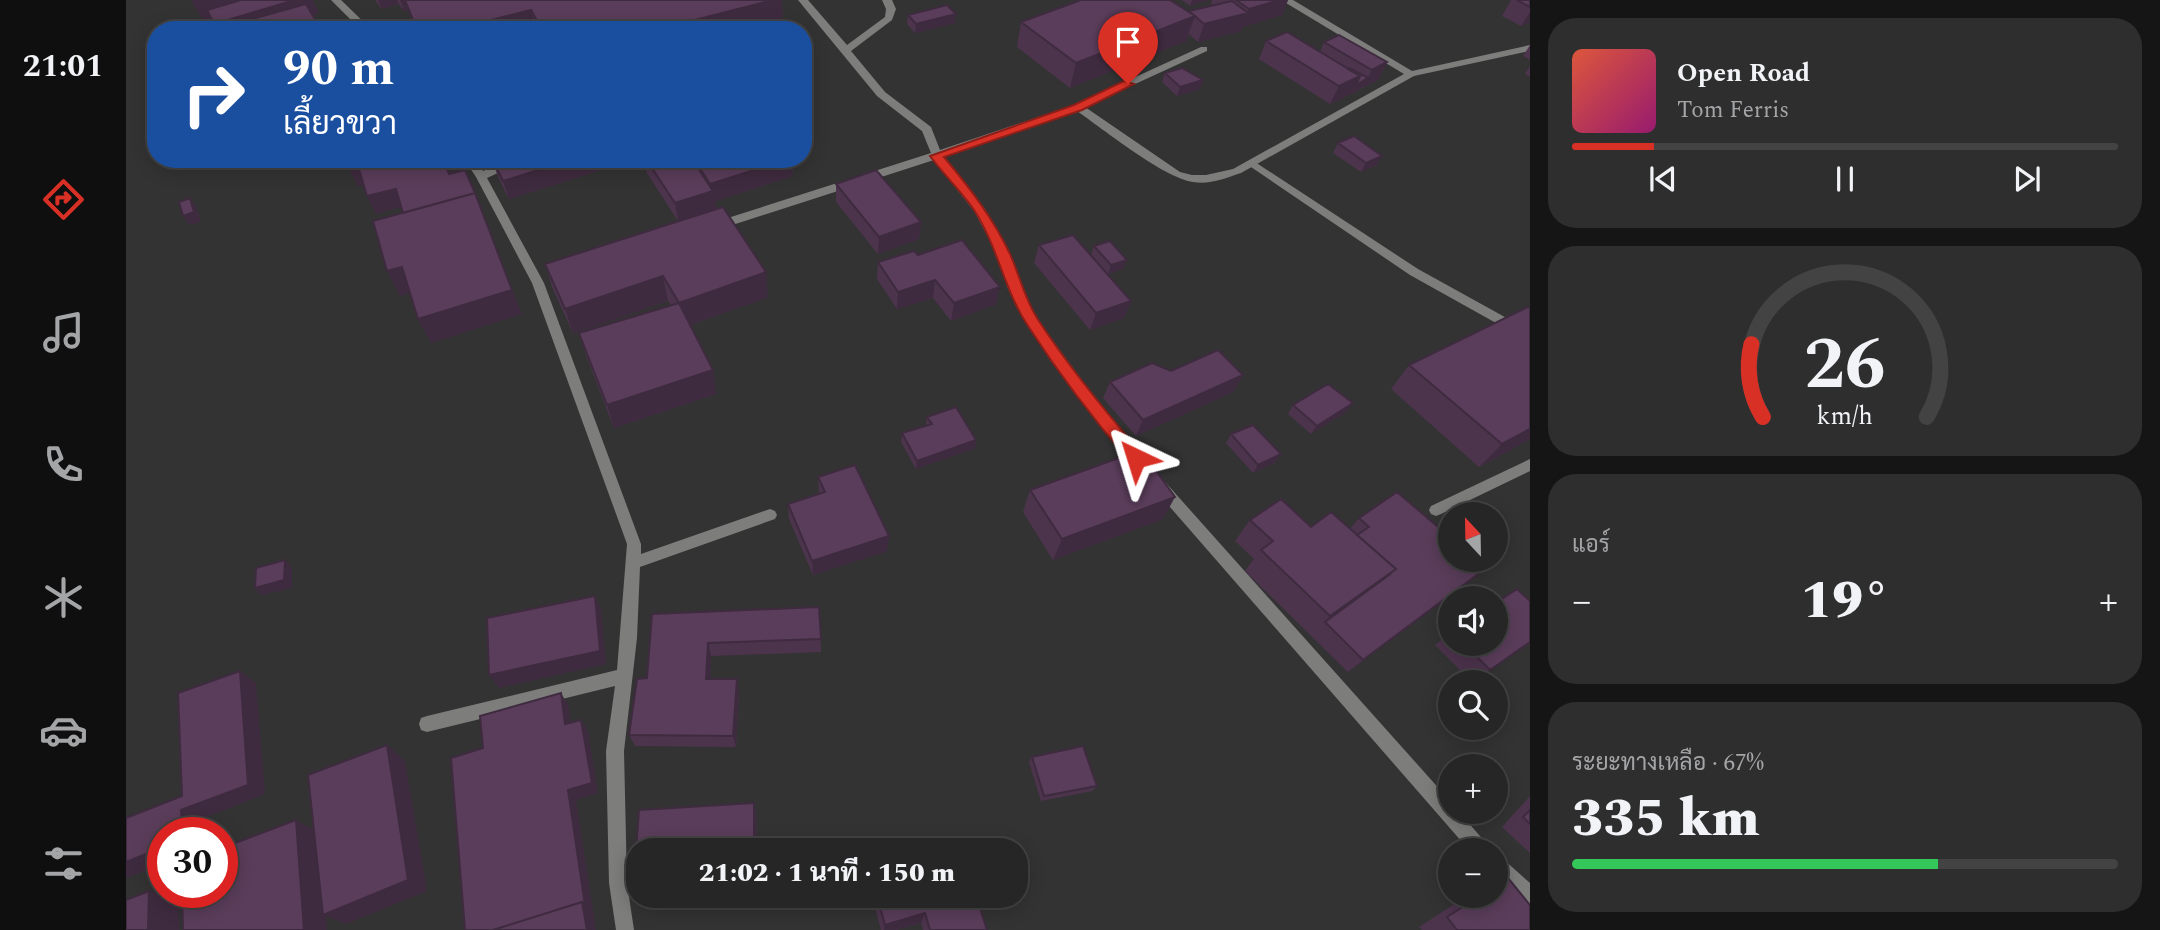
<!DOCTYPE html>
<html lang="th">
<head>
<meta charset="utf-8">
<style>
	:root { --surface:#272627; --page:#2f2e2f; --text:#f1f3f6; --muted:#a4a5a7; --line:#434344; --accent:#d93025 }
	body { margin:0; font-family:Spectral,Sarabun,serif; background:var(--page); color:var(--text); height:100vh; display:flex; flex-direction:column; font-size:26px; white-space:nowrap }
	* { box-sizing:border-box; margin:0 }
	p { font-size:23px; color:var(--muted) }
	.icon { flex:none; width:38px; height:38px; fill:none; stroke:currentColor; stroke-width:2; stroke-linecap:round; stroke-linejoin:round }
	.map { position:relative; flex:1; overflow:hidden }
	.drawer { display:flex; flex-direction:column; gap:18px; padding:18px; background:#151515; width:630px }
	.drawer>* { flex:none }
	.banner { position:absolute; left:21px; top:21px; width:665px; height:147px; border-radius:28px; box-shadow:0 4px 18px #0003,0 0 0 2px var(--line); background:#1a4fa0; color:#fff; overflow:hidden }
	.needle { width:46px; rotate:338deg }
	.buttons { position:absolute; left:1312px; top:502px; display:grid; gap:14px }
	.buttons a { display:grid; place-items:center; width:70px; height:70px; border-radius:50%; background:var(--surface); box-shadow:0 4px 18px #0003,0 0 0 2px var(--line); font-size:35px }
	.speed { position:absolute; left:21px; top:817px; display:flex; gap:14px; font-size:35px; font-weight:700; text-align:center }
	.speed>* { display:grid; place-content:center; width:91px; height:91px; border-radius:50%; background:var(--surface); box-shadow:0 4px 18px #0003,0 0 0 2px var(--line); line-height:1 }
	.speed .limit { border:10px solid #d22; background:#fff; color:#111 }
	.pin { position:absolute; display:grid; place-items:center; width:60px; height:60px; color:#fff; margin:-72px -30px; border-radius:50% 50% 50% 0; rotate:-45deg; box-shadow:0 0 7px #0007 }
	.pin .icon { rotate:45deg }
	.me { position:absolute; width:77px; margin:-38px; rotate:319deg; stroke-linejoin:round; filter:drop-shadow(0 0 5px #0008) }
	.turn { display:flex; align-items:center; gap:24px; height:147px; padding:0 21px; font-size:32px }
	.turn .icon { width:91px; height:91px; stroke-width:2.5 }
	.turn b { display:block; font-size:49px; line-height:60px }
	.big { font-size:52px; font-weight:800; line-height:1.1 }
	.drawer .tile { flex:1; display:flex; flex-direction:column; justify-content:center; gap:10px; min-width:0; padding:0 24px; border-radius:28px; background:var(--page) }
	.drawer .dial { align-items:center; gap:0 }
	.dial svg { height:182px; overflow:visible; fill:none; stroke:var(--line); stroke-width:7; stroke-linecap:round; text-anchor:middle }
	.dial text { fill:var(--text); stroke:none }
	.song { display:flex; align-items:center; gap:21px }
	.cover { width:84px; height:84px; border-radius:10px; background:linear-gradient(135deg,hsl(10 70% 55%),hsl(320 70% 35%)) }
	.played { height:7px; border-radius:4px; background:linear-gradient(90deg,var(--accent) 15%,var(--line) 15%) }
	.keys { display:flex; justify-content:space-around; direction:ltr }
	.heat { display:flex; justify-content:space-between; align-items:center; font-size:38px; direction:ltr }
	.charge { height:10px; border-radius:5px; background:linear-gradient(90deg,#34c759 67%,var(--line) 0) }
	.trip { position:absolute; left:500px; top:838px; width:402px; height:70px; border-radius:28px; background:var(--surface); box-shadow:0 4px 18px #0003,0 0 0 2px var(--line); font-weight:800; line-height:70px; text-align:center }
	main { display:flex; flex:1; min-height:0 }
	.tab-bar { display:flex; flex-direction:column; width:126px; justify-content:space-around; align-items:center; background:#100f10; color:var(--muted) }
	.tab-bar .icon { width:49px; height:49px }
	.tab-bar .selected { color:var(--accent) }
	.tab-bar b { font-size:32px; color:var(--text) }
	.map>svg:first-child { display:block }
</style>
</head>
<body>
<main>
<nav class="tab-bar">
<b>21:01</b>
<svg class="icon selected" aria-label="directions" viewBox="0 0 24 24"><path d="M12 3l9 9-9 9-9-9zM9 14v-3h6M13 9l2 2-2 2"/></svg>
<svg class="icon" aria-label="music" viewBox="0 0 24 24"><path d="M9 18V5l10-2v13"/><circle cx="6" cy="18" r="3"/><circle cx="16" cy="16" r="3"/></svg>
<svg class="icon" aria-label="phone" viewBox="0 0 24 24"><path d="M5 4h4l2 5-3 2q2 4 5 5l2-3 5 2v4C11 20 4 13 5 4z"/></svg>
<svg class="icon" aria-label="climate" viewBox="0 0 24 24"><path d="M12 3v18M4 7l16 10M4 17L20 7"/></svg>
<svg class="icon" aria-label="car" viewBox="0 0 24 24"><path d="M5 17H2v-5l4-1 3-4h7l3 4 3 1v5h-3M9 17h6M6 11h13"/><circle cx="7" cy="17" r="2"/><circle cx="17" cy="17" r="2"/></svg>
<svg class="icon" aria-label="filters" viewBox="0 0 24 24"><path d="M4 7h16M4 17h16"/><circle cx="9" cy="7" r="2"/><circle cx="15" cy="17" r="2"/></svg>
</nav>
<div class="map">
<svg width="1404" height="930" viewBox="0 0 1404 930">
	<rect width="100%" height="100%" fill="#343334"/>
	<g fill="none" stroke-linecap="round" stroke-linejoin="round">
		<path fill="#7d7d7c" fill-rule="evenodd" d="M1126,160L1292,269L1404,331V342L1284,275L1122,165L1121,163Z"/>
		<path fill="#7d7d7c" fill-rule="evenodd" d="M205,0H215L246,30H235Z
			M672,0H682L721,45L759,17L760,9L756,0H766L770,9L766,20L725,51L759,92L805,127L814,150L948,105L1075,47H1081V51L959,107L1054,172L1066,175H1080L1107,169L1278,74L1155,0H1167L1286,71L1404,45V51L1288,76L1115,173C1100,178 1083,185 1067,182C1038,178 977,129 951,111L817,157L859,209L885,257L894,289L911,319L983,417L1022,462L1024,466L1022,470H1012L973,425L902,325L882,289L873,257L848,211L808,160L594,229H586V223L805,153L796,131L751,96Z
			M338,159H349L357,171L387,159H403L361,178L418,283L515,544V554L644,509L649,511L651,515L649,519L514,567L511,638L498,751L501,883L508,930H490L483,883L480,751L489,686L301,732L295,730L293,724L295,718L301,716L491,670L501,544L406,283L350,177Z
			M1404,459V471L1315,514L1310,516L1305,514L1303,510L1305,506Z
			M1035,481L1040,483L1325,802V812H1333L1361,844L1364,850H1343L1030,491L1028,487L1030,483Z
			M1370,855L1376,858L1404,883V904L1397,902L1370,877Z"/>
	</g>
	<path fill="#4d344d" d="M249,0H656L657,30H290L282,10L278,11L273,4L256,9Z
		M1056,0H1083L1064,6Z
		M1086,0H1162L1156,15L1116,27L1115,31L1072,42L1063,34L1060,41L944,88L891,47L895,22L1063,12L1087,5L1085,4Z
		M1385,0H1404V22L1395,26L1376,16Z
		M782,15L829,23L789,33L781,24Z
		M1140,41L1194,52L1198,42L1261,62L1252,80L1204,104L1133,59Z
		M1404,45V60L1397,56Z
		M1404,66V77L1399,74Z
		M1039,73L1077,80L1074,89L1051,96L1036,82Z
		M1212,143L1251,165L1235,172L1207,153Z
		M366,159L475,170L383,199L372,177Z
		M518,159H666L667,176L589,201L590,209L552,221L521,173Z
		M710,184L795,222L793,239L752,254L710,202Z
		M597,207L642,297L564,325L587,370L590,394L488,428L461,358L453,333L545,305L542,301L447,333L427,289L419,264Z
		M913,245L998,318L964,330L908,263Z
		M968,246L997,269L982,274L965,255Z
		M792,255L870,304L825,321L807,298L771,309L751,279L752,262Z
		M1283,365L1404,439L1353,467L1265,389Z
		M1045,371L1107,392L1010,436L977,398L984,382Z
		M1167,405L1220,412L1185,434L1162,414Z
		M801,417L850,440L849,448L790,469L775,442L776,433L800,425Z
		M1105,434L1150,462L1127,473L1100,443Z
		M692,477L761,551L687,575L663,519L662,504L693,494Z
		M904,490L1037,519L927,560L897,512Z
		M1233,518L1360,568L1343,582L1222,672L1119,571L1128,559L1109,541L1124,520L1185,527L1224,529Z
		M693,607L695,652L585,656L584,679L613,691L610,747L509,746L503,735L521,678L526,614Z
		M1325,633V644H1370L1404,642L1346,682L1309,645Z
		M906,757L971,786L966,791L915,801L903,762Z
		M1404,796V853L1376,827Z
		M628,803L630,812L631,850H513V856L510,853L513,810Z
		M1382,878L1404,930H1296L1293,927L1341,896H1370V883Z
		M746,896H850L861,930H797L795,923L770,930H755Z"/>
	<path fill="#3f2b3f" d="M65,0H151L78,22Z
		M169,0H187L193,13L137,30H91L88,24Z
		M252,0H271L273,4L256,9Z
		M274,0H278L282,10L278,11Z
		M647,0H656L657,30H530Z
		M1066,0H1083L1064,6Z
		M1154,0H1162L1156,15L1116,27L1115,31L1072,42L1078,24L1121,13L1123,9Z
		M405,10L410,30H324Z
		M1404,12V22L1395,26Z
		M830,14L829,23L789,33L790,24Z
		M1069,16L1060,41L944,88L950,63Z
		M190,21L194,30H160Z
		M1261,62L1252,80L1237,87L1246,70Z
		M1234,76L1225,94L1204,104L1213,86Z
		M1242,78L1237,87L1225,94L1230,85Z
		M1077,80L1074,89L1051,96L1054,87Z
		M1256,156L1251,165L1235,172L1240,163Z
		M447,159H472L475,170L383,199L377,181Z
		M662,159H666L667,176L589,201L590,209L552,221L549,203L585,192L584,184Z
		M232,166L241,184L232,186L223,168Z
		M270,189L278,206L250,214L241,196Z
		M64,198L71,208L75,222L63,225L57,216Z
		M795,222L793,239L752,254L753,237Z
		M1001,260L997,269L982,274L985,265Z
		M276,267L289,292L274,296L261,271Z
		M640,272L642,297L558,327L553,303Z
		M537,276L542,301L447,333L439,309Z
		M809,280L807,298L771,309L772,292Z
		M874,287L870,304L825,321L828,303Z
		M386,290L396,314L305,343L292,319Z
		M1005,301L998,318L964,330L970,313Z
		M587,370L590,394L488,428L481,405Z
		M1117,375L1107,392L1010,436L1017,420Z
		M1227,403L1220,412L1185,434L1191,426Z
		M1404,429V439L1353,467L1376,444Z
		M850,440L849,448L790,469L791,461Z
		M1155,454L1150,462L1127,473L1132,465Z
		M1049,497L1037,519L927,560L936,539Z
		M763,536L761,551L687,575L686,561Z
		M159,560L166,568V588L136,595L129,588Z
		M1360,568L1343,582L1222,672L1237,660Z
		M1270,569L1249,590L1199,622L1204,616Z
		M469,596L475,610L480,664L373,688L363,675Z
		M582,643L585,656L584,691L580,679Z
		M114,671L130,683L139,794L75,819L76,833H57L55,810Z
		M611,679L613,691L610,747L607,736Z
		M435,693L442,705L447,736L439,724Z
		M455,720L462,731L472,793L450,800L470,930H410L442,790Z
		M261,745L279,761L301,891L220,924L200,916L201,930H178L170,820L193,833Z
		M628,803L630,812L631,850L628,845Z
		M37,847V863L0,878V862Z
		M23,891L53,901V930H22Z
		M799,913L795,923L770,930H758L759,925Z"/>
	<path fill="#5a3d5a" stroke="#3f2b3f" stroke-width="2" d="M115,0H169L88,24L81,10Z
		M279,0H647L530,30H416L405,10L324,30H291Z
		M955,0H1044L1069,16L950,63L895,22Z
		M1110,0H1154L1123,9Z
		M1391,0H1404V7Z
		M1106,1L1122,13L1078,24L1063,11Z
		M180,4L190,21L160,30L90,29Z
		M821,5L830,14L790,24L782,15Z
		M1161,32L1234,76L1213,86L1140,41Z
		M1213,35L1261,62L1246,70L1198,42Z
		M1056,68L1077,80L1054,87L1039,73Z
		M1224,68L1242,78L1230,85L1234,76L1222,69Z
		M1228,136L1256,156L1240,163L1212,143Z
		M220,159H317L323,174L339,170L349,193L277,213L270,189L241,196L232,166L223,168Z
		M366,159H447L377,181Z
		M520,159H566L587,191L549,203Z
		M568,159H662L584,184Z
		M750,170L795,222L753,237L710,184Z
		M349,193L386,290L292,319L276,267L261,271L247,221Z
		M64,198L68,212L57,216L53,202Z
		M597,207L640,272L553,303L537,276L439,309L419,264Z
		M947,235L1005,301L970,313L913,245Z
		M836,240L874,287L828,303L809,280L772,292L752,262L788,251L792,255Z
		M984,241L1001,260L985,265L968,246Z
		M553,303L587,370L481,405L453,333Z
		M1402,307L1404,308V429L1376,444L1283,365Z
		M1092,350L1117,375L1017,420L984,382L1026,363L1045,371Z
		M1202,384L1227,403L1191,426L1167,405Z
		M830,407L850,440L791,461L776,433L806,424L801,417Z
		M1127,425L1155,454L1132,465L1105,434Z
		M1015,450L1049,497L936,539L904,490Z
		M729,465L763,536L686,561L662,504L699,492L692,477Z
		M1271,492L1325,538V560H1351L1360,568L1237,660L1199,622L1263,575H1262L1270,569L1231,535L1243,527L1233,518Z
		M1155,499L1185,527L1205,512L1270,569L1204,616L1135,550L1147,541L1124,520Z
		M159,560L158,580L129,588L130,568Z
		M1391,589L1404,601V642L1364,670L1338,644H1370V603Z
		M469,596L474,651L363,675L361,618Z
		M693,607L695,639L582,643L580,679H611L607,736L503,735L511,679L521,678L526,614Z
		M114,671L122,785L55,810L57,833H37V847L0,862V818L56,796L52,693Z
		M435,693L439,724L455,720L466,783L442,790L459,905L456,902L367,930H339L325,758L357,748L354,716Z
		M261,745L282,880L197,915L182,775Z
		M957,746L971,786L918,796L906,757Z
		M628,803V845L549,850H513V853H510L513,810Z
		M1404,810V824L1397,817Z
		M170,820L178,930H57L56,892H96V848Z
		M834,847L835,850H821Z
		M1382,878L1404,905V930H1331L1321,917L1354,896H1370V886Z
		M23,891L22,930H0V900Z
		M751,896H850L861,930H804L799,913L759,925Z
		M456,902L461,930H367Z"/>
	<path fill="#d93025" stroke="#8d1f18" stroke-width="2" d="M998,81L1008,84L956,110L818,157C844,188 867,218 884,254C894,276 898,297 911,318C942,366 979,411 1016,454L1018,458L1010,465L1005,463C968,420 933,374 902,326C878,290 872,247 848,210C835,191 818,175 804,156L948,105Z"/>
</svg>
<div class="buttons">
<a><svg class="needle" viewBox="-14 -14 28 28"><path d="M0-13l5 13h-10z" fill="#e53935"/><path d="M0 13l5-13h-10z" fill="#a4a5a7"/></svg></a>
<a><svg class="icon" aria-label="sound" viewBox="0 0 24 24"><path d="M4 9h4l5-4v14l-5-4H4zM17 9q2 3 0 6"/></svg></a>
<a><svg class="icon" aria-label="search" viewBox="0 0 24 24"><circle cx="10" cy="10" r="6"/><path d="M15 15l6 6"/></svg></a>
<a>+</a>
<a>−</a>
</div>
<div class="speed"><div class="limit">30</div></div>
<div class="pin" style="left:1002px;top:84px;background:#d93025"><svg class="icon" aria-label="arrive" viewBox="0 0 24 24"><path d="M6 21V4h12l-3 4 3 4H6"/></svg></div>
<svg class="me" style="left:1010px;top:458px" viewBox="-20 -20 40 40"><path d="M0-17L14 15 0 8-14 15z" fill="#d93025" stroke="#fff" stroke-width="4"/></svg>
<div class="trip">21:02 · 1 นาที · 150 m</div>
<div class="banner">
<div class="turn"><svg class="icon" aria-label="right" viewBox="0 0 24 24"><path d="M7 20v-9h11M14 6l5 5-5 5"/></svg><div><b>90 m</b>เลี้ยวขวา</div></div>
</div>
</div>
<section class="drawer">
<div class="tile">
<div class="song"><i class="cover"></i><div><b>Open Road</b><p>Tom Ferris</p></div></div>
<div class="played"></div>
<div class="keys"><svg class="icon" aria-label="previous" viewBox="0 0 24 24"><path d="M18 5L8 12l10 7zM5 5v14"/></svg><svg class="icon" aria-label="pause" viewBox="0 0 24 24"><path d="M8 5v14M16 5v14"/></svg><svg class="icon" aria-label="next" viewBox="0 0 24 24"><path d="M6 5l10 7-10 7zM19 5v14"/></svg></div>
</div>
<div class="tile dial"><svg viewBox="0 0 100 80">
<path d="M14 69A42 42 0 1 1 86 69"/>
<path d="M14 69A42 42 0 0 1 9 37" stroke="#d93025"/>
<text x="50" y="56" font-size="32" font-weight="700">26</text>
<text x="50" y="72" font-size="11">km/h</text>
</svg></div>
<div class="tile"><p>แอร์</p>
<div class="heat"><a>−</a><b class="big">19°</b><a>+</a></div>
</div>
<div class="tile"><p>ระยะทางเหลือ · 67%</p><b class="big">335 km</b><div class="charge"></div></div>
</section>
</main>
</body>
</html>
